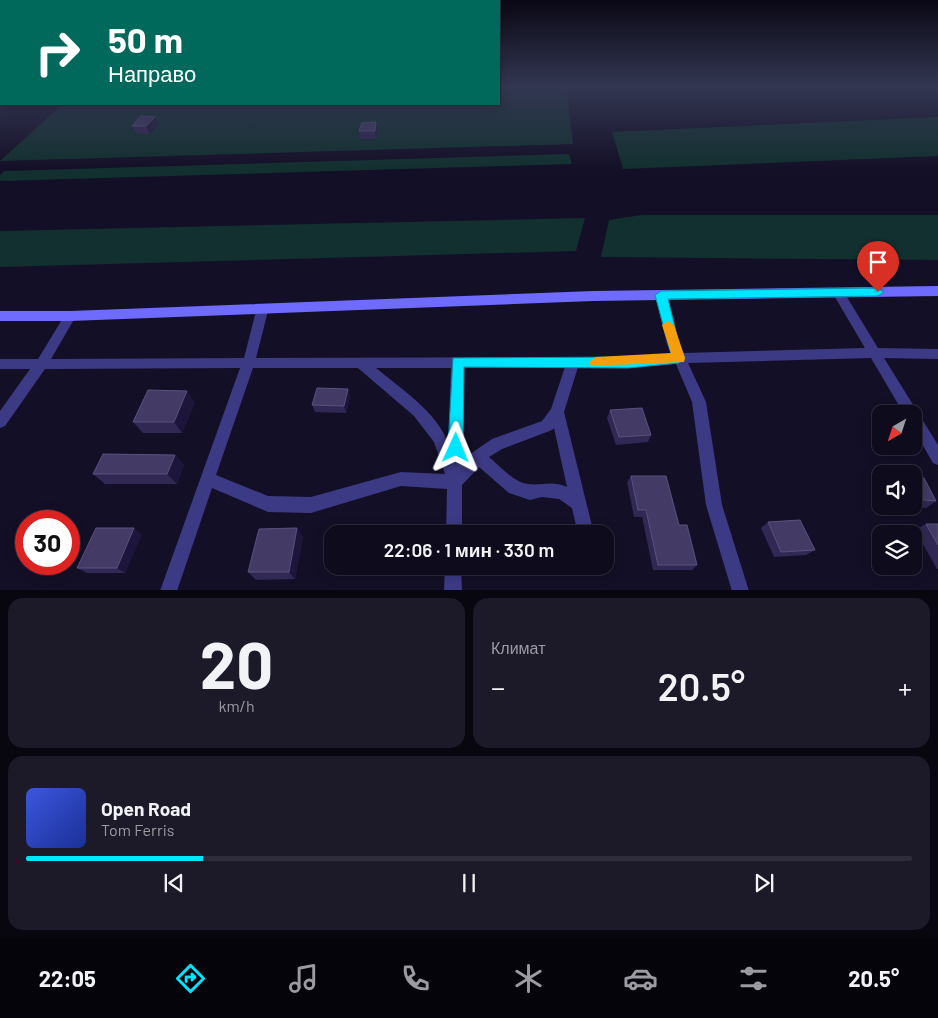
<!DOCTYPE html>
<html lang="ru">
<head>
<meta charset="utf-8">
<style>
	:root { --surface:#0e0b1c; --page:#1c1929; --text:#f1f3f6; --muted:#9b9ba3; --line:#2e2b3b; --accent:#00e5ff }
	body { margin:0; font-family:Barlow,sans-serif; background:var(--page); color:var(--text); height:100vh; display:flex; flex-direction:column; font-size:19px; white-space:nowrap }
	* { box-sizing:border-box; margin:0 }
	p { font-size:16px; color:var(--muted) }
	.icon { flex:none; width:28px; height:28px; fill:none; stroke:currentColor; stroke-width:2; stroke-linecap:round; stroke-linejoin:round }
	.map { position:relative; height:590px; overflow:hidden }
	.drawer { display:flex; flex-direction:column; gap:8px; padding:8px; background:#08060f; flex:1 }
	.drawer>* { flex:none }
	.hud { position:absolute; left:0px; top:0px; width:500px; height:105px; box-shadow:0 2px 12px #0003,0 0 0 1px var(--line); background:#00695c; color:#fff; overflow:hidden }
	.needle { width:32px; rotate:219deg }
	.fabs { position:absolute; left:872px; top:405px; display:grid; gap:10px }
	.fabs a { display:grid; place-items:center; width:50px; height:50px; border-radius:10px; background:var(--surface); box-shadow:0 2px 12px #0003,0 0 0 1px var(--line); font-size:25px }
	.speed { position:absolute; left:15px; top:510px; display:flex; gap:10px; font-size:25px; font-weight:700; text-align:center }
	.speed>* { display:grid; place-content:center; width:65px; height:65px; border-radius:50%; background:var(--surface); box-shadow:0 2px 12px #0003,0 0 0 1px var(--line); line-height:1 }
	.speed .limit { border:8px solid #d22; background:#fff; color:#111 }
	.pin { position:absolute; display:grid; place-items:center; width:42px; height:42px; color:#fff; margin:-51px -21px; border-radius:50% 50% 50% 0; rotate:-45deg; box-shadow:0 0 5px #0007 }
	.pin .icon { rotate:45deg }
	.me { position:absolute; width:55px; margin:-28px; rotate:1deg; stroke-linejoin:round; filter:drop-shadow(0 0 4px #0008) }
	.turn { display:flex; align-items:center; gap:18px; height:105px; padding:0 25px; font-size:22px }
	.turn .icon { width:65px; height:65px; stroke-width:2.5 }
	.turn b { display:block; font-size:35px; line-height:42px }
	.big { font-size:38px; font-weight:600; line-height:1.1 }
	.drawer .card { flex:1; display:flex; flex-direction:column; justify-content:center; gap:8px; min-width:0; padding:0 18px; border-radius:15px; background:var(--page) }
	.drawer .dial { align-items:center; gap:0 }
	.dial b { font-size:65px; line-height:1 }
	.song { display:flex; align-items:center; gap:15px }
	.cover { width:60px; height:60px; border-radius:8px; background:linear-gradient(135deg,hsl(230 70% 55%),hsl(230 70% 35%)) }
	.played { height:5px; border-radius:2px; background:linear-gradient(90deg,var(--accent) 20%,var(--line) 20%) }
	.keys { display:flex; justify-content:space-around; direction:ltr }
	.heat { display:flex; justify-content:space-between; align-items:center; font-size:28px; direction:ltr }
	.drawer .tiles { flex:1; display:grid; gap:8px; grid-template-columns:1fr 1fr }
	.card:last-child { grid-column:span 2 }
	.trip { position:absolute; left:324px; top:525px; width:290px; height:50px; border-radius:15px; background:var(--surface); box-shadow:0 2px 12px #0003,0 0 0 1px var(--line); font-weight:600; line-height:50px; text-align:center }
	.menu { display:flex; height:80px; justify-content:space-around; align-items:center; background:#06040b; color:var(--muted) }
	.menu .icon { width:35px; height:35px }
	.menu .active { color:var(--accent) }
	.menu b { font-size:22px; color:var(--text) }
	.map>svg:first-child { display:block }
</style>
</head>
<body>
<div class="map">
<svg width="938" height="591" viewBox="0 0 938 591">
	<rect width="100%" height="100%" fill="#130f26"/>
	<path fill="#12302f" d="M499,87H566L573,144L0,161L63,104H499Z
		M938,117V156L623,169L612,132Z
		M569,154L572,164L0,181V175L4,171Z
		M641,215H938V260L601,257L609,220Z
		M585,218L576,251L0,267V231Z"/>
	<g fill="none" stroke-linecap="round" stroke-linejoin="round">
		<path fill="#3d3a85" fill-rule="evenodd" d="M838,288L842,289L878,348L938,349V359L884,358L938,445V465L933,463L914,430V414H904L871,358L688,363L706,402L722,505L749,591H732L706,505L692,402L676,364L627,367H578L564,412L594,534H578L572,508L559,499L542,497L530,500L509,493L479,467L462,485V534H446L447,489L401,486L311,513L268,512L212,488L177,591H160L240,368L45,369L5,426L0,428V411L30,369H0V359H38L66,313H74L76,316L51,359L244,358L257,307L259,304H267L269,307L256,358L627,357L671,354L667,344L655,295L661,291L667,295L679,344L683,353L865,348L832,292ZM565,367L551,409L542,421L492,439L473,452L463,463V368ZM253,368H358L414,416L434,442L445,474L401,472L311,497L268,496L216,475ZM376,368H451L448,443C438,413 400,388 376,368ZM554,428L567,487C552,480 542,486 528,484C513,482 501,467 489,457L502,449L552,430Z
			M445,566H461L462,591H444Z"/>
		<path fill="#6f6bff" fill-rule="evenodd" d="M938,286V296L593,301L70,321H0V311H70L593,291Z"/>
	</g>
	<path fill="#312854" d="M159,124L150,134L136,133L132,126Z
		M377,130L376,139H361L359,131Z
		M348,389L350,397L346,413L315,412L312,405Z
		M195,402L182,433H143L133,422Z
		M610,410L651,435L648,442L616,445L607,418Z
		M175,455L184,465L177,484H105L93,474Z
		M631,476L679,525L697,565L692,570H653L642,517H634L627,482Z
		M914,477L936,501L926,508L910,506H914Z
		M768,522L815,550L806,555L774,557L761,528Z
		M926,524H938V569H937L915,530Z
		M297,528L303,537L295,579L256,580L248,572Z
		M142,534L125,573H87L77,568Z
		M371,566H412V573L373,572Z
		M497,566H537L536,572L497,571Z"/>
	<path fill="#1d163a" d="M155,117L159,124L150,134L146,126Z
		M376,122L377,130L376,139L375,131Z
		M348,389L350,397L346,413L344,406Z
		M187,391L195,402L182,433L174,422Z
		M175,455L184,465L177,484L167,474Z
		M134,528L142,534L125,573L117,568Z
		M297,528L303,537L295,579L289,572Z"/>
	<path fill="#433a66" stroke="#5a527e" d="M141,116L155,117L146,126H132Z
		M376,122L375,131H359L362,123Z
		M317,388L348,389L344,406L312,405Z
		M148,390L187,391L174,422H133Z
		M642,408L651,435L619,437L610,410Z
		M103,454L175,455L167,474H93Z
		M631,476H666L679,525H687L697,565H658L646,510H638Z
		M914,477L924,478L936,501L914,499Z
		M800,520L815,550L781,552L768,522Z
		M926,524H938V545Z
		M497,526L534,527L535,534H497Z
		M376,527L413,528V534H375Z
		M96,528H134L117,568H77Z
		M297,528L289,572H248L259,529Z
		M371,566H410V567H371Z"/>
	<linearGradient id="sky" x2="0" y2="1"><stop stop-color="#0a0815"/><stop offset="0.51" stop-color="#333752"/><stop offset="1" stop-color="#333752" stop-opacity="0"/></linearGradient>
	<rect width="938" height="170" fill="url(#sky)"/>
	<path fill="#00e5ff" stroke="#0095a6" d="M878,288L884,292L878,296L668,299L679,344L685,358L679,363L628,368L464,367L463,448L461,453L456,455L451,453L448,448L453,358L628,357L671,354L655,295L661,291Z"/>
	<path fill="#f59e0b" d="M668,321L674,325L685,358L684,362L591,366L589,362L596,357L671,353L662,325Z"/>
</svg>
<div class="fabs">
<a><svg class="needle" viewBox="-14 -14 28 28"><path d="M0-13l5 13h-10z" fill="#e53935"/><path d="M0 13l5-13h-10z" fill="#9b9ba3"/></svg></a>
<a><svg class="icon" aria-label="sound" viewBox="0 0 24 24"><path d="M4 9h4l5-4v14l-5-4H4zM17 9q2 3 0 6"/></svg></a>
<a><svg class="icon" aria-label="layers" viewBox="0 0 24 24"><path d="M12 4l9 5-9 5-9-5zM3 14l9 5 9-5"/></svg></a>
</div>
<div class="speed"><div class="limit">30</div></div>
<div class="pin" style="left:878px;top:292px;background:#d93025"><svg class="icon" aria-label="arrive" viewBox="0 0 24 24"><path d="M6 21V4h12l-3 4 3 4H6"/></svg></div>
<svg class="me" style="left:456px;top:448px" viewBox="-20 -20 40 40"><path d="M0-17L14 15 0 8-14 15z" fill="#00e5ff" stroke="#fff" stroke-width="4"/></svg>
<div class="trip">22:06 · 1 мин · 330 m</div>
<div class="hud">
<div class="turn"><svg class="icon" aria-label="right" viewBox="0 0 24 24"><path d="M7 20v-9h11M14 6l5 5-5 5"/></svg><div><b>50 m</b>Направо</div></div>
</div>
</div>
<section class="drawer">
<div class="tiles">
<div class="card dial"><b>20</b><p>km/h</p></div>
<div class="card"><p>Климат</p>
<div class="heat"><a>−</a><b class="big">20.5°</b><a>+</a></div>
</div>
<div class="card">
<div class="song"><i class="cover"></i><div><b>Open Road</b><p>Tom Ferris</p></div></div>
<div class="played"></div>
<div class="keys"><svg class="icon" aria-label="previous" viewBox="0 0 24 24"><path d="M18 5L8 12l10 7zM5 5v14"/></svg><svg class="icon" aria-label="pause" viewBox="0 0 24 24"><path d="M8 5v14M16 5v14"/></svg><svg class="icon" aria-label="next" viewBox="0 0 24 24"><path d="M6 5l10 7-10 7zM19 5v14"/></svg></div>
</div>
</div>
</section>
<nav class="menu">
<b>22:05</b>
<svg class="icon active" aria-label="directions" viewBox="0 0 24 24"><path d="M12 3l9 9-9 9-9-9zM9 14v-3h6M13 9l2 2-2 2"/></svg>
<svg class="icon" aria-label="music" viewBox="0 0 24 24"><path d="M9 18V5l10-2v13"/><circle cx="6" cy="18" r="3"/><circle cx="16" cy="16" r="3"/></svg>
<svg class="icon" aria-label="phone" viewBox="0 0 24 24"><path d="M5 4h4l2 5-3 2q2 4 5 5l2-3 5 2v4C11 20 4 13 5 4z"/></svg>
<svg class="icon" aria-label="climate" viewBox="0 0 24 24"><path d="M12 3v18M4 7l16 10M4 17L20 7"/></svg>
<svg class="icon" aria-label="car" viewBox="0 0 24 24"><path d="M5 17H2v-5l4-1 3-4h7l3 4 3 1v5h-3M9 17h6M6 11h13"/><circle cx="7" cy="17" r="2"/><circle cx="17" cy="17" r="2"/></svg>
<svg class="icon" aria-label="filters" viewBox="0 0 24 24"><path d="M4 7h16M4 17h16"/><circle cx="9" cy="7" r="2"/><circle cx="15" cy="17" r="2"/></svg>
<b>20.5°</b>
</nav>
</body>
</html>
